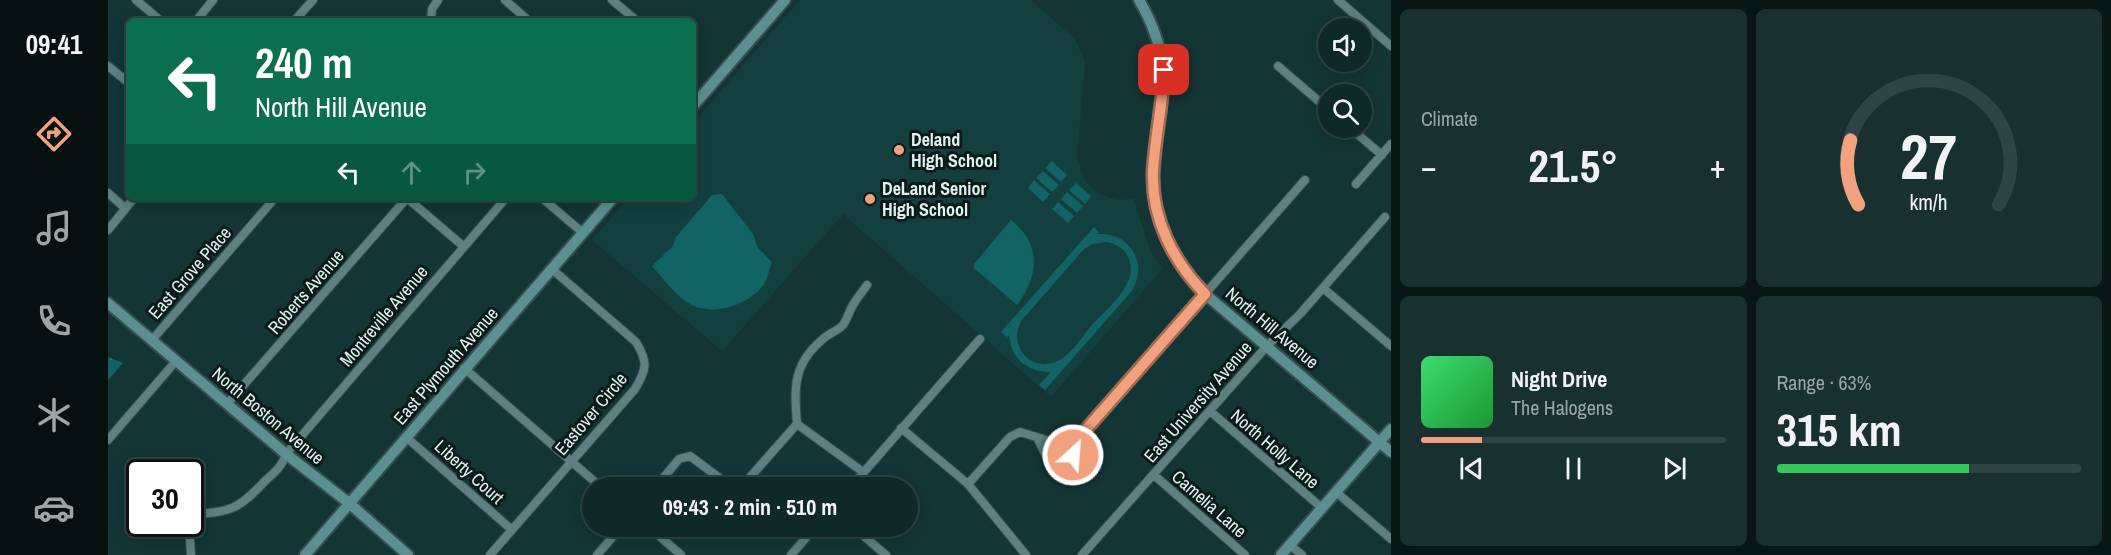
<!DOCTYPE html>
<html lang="en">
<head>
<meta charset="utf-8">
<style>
	:root { --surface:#0f2828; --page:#183030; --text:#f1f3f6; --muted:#9ba6a8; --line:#2f4445; --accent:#f2a17e }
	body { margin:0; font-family:"Archivo Narrow",sans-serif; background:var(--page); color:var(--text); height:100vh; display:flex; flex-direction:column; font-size:22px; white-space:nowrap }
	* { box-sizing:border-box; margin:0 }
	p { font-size:20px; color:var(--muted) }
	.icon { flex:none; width:33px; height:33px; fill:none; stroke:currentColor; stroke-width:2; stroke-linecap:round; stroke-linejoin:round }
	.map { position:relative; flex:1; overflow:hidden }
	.drawer { display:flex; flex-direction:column; gap:9px; padding:9px; background:#081616; width:720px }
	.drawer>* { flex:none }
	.hud { position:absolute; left:18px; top:18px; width:570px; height:183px; border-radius:9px; box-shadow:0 3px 15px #0003,0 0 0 2px var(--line); background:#0b6e4f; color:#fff; overflow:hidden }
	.buttons { position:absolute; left:1210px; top:18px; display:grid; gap:12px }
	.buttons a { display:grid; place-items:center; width:54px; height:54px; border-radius:50%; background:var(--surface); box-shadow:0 3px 15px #0003,0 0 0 2px var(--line); font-size:30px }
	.speed { position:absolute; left:18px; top:459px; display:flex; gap:12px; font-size:30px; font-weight:700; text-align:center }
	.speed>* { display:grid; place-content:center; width:78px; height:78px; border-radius:50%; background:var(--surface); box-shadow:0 3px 15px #0003,0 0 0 2px var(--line); line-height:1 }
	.speed .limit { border:3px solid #111; border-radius:9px; background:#fff; color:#111 }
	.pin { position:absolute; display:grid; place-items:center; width:51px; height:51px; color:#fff; margin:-26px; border-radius:12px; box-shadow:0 3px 9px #0006 }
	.me { position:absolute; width:66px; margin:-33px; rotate:26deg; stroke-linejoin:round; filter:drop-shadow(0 0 4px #0008) }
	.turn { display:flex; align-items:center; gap:21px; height:126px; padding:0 30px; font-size:27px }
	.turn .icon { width:78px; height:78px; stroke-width:2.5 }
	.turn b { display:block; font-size:42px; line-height:51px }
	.lanes { display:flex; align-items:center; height:57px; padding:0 30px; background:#0003; justify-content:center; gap:30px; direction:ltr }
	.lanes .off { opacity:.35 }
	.big { font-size:45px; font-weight:800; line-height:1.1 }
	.drawer .card { flex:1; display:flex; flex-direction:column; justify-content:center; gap:9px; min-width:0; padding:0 21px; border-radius:9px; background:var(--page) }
	.drawer .dial { align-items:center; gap:0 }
	.dial svg { height:156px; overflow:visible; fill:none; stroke:var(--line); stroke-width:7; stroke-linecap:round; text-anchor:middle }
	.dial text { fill:var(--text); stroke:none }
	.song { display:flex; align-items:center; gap:18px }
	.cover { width:72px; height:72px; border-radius:9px; background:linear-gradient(135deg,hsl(140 70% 55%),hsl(130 70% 35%)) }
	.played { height:6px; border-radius:3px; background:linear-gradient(90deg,var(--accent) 20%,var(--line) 20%) }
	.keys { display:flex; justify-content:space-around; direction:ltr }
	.heat { display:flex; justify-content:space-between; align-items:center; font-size:33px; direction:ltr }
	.charge { height:9px; border-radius:4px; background:linear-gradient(90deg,#34c759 63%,var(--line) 0) }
	.drawer .tiles { flex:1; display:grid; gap:9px; grid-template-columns:repeat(2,1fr) }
	.trip { position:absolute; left:474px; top:477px; width:336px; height:60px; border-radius:30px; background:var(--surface); box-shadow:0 3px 15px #0003,0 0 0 2px var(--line); font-weight:800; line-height:60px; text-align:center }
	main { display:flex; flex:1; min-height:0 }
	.dock { display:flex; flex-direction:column; width:108px; justify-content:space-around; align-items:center; background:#061010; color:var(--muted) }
	.dock .icon { width:42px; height:42px }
	.dock .selected { color:var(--accent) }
	.dock b { font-size:27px; color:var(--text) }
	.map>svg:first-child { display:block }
</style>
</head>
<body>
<main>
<nav class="dock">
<b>09:41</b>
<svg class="icon selected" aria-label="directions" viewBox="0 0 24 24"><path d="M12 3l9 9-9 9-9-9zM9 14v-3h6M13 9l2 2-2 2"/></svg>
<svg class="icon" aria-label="music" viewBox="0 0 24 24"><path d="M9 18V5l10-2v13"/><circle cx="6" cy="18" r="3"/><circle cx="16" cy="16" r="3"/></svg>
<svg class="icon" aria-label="phone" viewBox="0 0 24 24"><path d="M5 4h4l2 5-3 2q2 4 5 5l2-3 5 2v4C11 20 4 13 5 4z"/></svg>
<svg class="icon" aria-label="climate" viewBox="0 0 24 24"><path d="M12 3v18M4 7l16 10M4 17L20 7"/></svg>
<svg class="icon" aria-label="car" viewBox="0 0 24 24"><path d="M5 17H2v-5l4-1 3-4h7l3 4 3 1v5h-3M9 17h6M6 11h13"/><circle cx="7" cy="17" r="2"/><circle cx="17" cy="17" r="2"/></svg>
</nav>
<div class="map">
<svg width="1283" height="555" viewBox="0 0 1283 555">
	<defs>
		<pattern id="forest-crowns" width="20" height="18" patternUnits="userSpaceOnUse" patternTransform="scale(1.5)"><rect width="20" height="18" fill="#126363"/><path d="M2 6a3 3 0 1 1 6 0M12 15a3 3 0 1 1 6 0" fill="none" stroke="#347a7a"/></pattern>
	</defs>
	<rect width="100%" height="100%" fill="#143535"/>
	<path fill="#13403f" d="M692,0H923L967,39L977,61L969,158L977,181L991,194L1009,200L1026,199L1042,251L1054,269L943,397L735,214L614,351L484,240L521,198H585V123Z"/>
	<path fill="url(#forest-crowns)" d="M0,357L15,363L0,380Z"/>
	<path fill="#126363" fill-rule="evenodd" d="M944,161L959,175L953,182L937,168Z
		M935,171L951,185L944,192L928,178Z
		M926,180L942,194L935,202L920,188Z
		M968,183L983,196L977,204L961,190Z
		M959,192L975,206L969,213L953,199Z
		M614,194L645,234L650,248L664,262C661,269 660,278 656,284C640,307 599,319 576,300C564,291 554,277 544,266L564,247L568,237L604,195Z
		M950,202L966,216L960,223L944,209Z
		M903,220C934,244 931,276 909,305L866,268V264Z
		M986,227L991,232L990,234C1023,232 1042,266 1022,293L937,390L931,385L943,372C919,372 903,359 901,335L899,337L893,332ZM998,242C1008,244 1016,248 1020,257C1033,283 998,309 983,326C973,338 962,357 947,362C935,367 921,363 914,352C907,342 908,331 913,321L977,248L985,244Z"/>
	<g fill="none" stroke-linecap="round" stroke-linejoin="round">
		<g stroke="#364f4f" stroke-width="10">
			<path id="street" d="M28,0L53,21
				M397,0L421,21
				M504,0L529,21
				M1230,0L1283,46
				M88,21L105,0
				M186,21L205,0
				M323,21L324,9L330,0
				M0,66L21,83
				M1170,66L1221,110
				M1242,128L1274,155
				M1248,184L1283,144
				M0,193L17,208
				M299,198L355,246
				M434,198L475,233
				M0,230L26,198
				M1215,288L1283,346
				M44,340L167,198
				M356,368L494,488
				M119,404L299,198
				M1102,411L1214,508
				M689,424C686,387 685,364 715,339C720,334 729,331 734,326C739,321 741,311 745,305C749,298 754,292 759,285
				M689,424L755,472
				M793,428L860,484L918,555
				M298,437L404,530
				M930,439L944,468C961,471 967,457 967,442
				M0,440L68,361
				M81,472V470
				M1046,475L1137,555
				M860,484L902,437L912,432L945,442H967L1197,180
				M547,488L571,459L582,456L625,488
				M628,488L636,484L689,424
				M742,488L872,339
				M1228,492L1283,539
				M82,515C124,511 129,511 158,480C167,472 175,465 178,454L398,198
				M81,524L83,555
				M540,526L573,555
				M744,526L778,555
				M1182,545L1194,555
				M382,555L527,389C539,369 540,362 528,342L445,270
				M489,555L514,526
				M683,555L708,526
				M974,555L1159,346L1192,314L1277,217"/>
		</g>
		<g stroke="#364f4f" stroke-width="14">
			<path id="secondary" d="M1031,0C1070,66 1050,101 1046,170C1042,218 1065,261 1097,294L1283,452
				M585,106L677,0
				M0,303L178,454L241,503L300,555
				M197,555L505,198
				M1173,555L1283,429"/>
		</g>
		<use href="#street" stroke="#5e8080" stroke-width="8"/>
		<use href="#secondary" stroke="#5a908f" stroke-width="10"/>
	</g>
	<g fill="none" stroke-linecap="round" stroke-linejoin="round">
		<g stroke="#9d6952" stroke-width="15">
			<path id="route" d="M965,455L967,442L1097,294C1065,261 1043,218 1045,171C1047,137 1055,104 1056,70"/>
		</g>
		<use href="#route" stroke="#f2a17e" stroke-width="10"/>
	</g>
	<g fill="#f2a17e" stroke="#0c1a1a" stroke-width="2">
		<circle cx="791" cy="150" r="6"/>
		<circle cx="762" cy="199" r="6"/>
	</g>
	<g text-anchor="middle" stroke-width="6" stroke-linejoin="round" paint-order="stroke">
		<g font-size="18" font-weight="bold" fill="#dff1f0" stroke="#0c1a1a" text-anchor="start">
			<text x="803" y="146">Deland<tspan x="803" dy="21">High School</tspan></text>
			<text x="774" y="195">DeLand Senior<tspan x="774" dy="21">High School</tspan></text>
		</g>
		<g font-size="18" fill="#dff1f0" stroke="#0c1a1a">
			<text transform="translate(82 273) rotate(-49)" y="6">East Grove Place</text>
			<text transform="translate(198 292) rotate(-49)" y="6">Roberts Avenue</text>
			<text transform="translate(276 316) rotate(-50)" y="6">Montreville Avenue</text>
			<text transform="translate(1164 328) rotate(40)" y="6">North Hill Avenue</text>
			<text transform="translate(338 366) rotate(-49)" y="6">East Plymouth Avenue</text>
			<text transform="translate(1090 402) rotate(-49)" y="6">East University Avenue</text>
			<text transform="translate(483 414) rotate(-50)" y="6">Eastover Circle</text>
			<text transform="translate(160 416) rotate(40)" y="6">North Boston Avenue</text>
			<text transform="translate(1167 449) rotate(41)" y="6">North Holly Lane</text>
			<text transform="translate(361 472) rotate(42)" y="6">Liberty Court</text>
			<text transform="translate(1101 504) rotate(41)" y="6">Camelia Lane</text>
		</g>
	</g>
</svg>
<div class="buttons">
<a><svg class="icon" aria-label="sound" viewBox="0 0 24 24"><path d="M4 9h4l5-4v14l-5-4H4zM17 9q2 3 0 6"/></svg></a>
<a><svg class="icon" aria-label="search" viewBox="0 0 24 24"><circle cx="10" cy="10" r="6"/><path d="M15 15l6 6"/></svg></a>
</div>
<div class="speed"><div class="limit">30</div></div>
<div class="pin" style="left:1056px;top:70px;background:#d93025"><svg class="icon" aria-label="arrive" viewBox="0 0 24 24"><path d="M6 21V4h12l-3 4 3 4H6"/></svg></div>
<svg class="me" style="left:965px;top:455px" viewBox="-20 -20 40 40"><circle r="17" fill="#f2a17e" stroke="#fff" stroke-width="3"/><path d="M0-11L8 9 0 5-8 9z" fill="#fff"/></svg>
<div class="trip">09:43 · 2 min · 510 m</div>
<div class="hud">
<div class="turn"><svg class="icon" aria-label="left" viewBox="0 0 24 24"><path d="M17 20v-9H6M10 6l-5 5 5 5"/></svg><div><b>240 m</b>North Hill Avenue</div></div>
<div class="lanes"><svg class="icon" aria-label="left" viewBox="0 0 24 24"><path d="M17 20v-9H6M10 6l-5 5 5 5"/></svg><svg class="icon off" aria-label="ahead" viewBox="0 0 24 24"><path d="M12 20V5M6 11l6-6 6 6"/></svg><svg class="icon off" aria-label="right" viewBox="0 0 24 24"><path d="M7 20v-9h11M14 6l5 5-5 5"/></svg></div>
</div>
</div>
<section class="drawer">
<div class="tiles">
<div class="card"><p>Climate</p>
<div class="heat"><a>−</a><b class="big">21.5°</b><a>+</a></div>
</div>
<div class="card dial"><svg viewBox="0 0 100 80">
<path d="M14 69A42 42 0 1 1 86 69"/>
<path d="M14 69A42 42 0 0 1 10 36" stroke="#f2a17e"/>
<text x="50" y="56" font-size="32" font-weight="700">27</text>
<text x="50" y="72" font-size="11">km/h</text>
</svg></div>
<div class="card">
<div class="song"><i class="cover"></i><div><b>Night Drive</b><p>The Halogens</p></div></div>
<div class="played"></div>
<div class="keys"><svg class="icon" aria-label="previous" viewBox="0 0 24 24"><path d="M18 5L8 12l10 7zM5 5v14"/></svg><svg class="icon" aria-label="pause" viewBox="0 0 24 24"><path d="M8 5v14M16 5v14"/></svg><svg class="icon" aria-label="next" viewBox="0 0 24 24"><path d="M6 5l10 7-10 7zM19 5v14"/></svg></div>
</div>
<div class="card"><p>Range · 63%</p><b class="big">315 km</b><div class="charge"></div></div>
</div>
</section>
</main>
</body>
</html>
